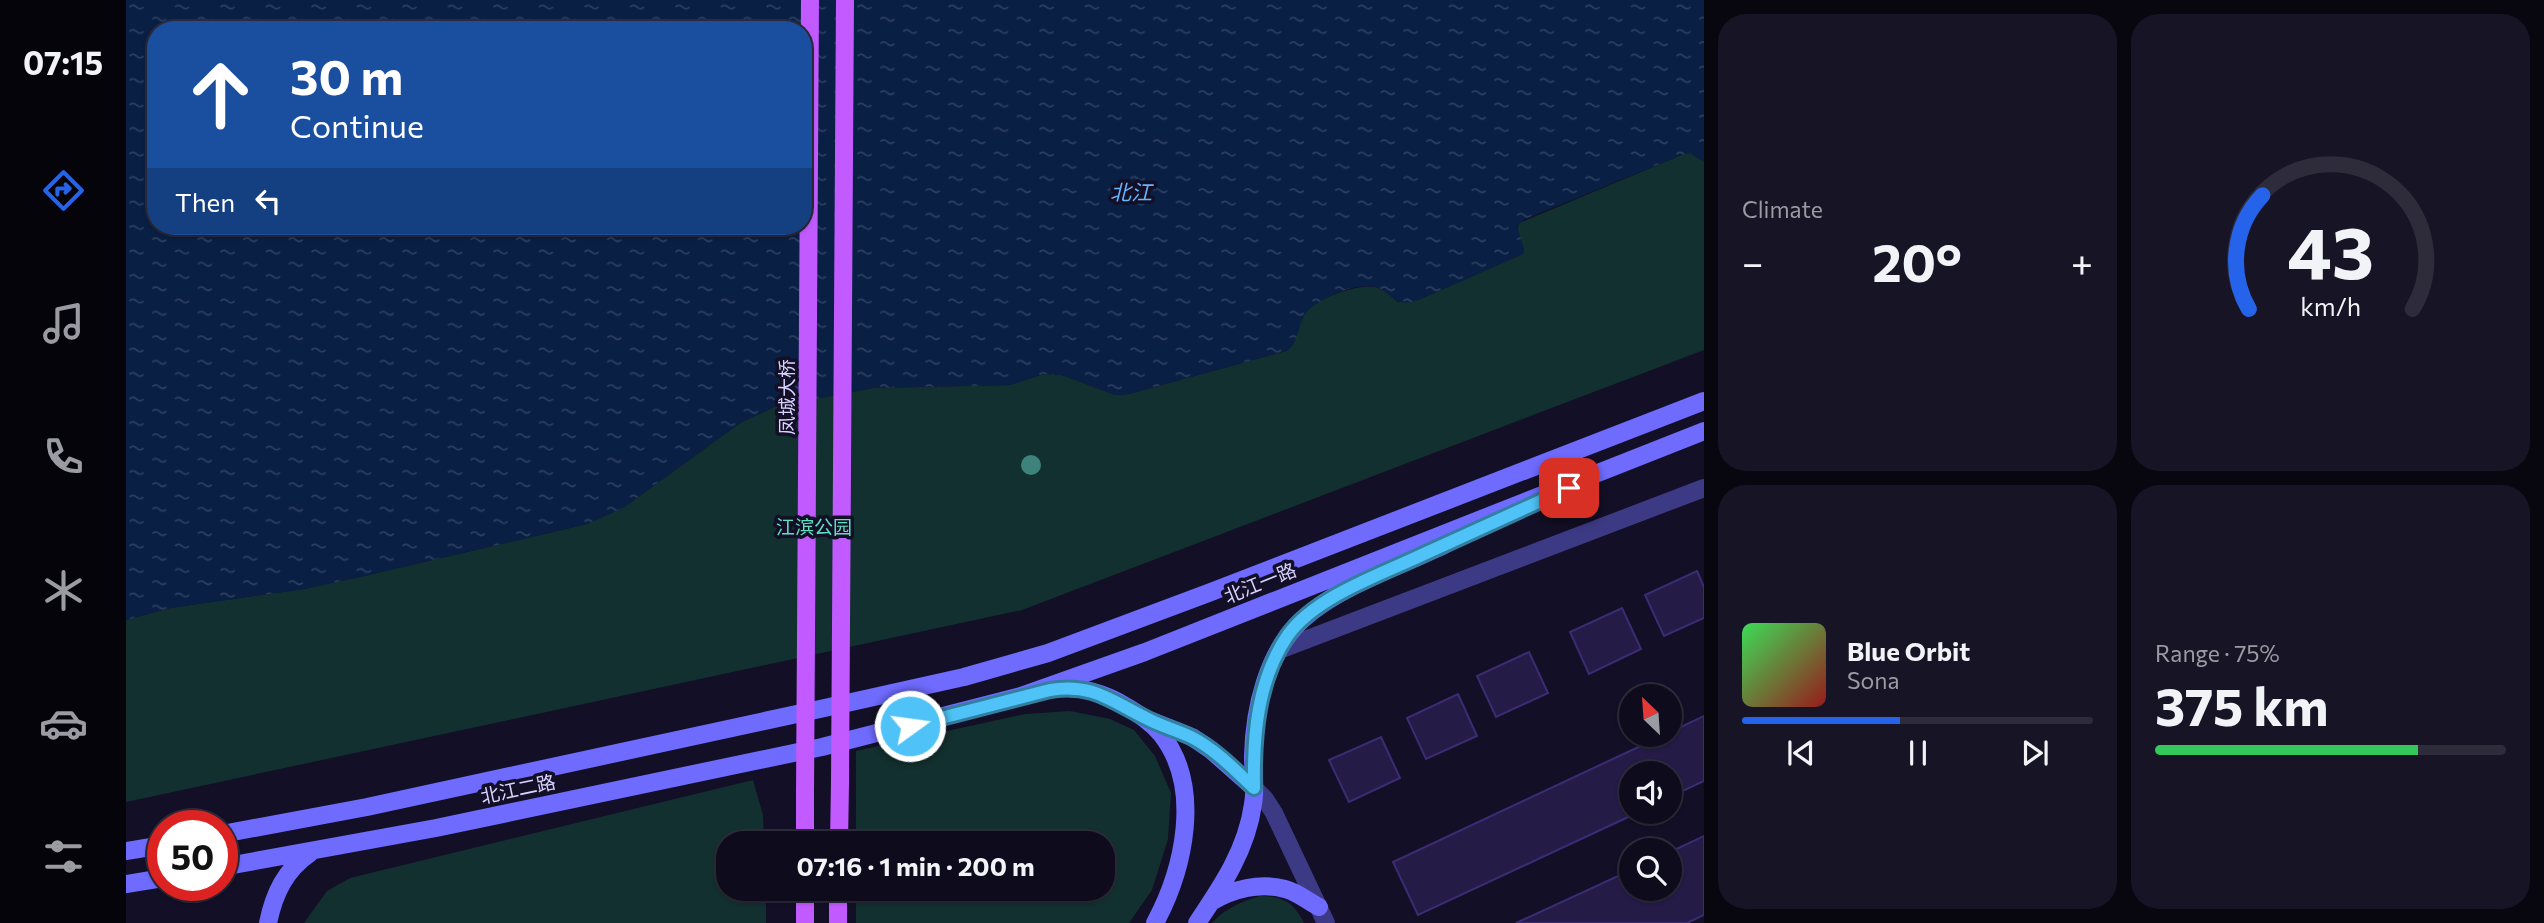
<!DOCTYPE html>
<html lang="en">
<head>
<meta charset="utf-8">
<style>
	:root { --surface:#0e0b1c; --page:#171425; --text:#f1f3f6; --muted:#9b9ba3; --line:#2e2b3b; --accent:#2563eb }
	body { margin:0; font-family:Commissioner,"Noto Sans SC",sans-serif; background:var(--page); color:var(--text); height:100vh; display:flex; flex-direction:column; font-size:26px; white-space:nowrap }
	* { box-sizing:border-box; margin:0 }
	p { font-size:23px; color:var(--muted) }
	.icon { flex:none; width:38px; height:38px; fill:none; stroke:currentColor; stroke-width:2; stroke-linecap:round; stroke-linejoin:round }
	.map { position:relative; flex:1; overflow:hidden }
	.panel { display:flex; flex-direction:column; gap:14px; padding:14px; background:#08060f; width:840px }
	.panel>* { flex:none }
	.hud { position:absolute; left:21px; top:21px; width:665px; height:214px; border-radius:28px; box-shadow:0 2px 5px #0004,0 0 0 2px var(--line); background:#1a4fa0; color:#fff; overflow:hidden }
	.needle { width:46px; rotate:335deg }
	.fabs { position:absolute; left:1493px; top:684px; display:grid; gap:14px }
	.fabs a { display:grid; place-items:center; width:63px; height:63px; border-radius:50%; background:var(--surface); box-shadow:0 2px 5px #0004,0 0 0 2px var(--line); font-size:35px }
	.speed { position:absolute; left:21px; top:810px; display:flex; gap:14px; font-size:35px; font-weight:700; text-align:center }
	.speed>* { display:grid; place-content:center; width:91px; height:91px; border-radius:50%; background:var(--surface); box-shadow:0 2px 5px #0004,0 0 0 2px var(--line); line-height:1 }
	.speed .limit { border:10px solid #d22; background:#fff; color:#111 }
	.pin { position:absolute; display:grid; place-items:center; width:60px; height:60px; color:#fff; margin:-30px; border-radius:14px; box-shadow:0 4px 10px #0006 }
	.me { position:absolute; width:77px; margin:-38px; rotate:76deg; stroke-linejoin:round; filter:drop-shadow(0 0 5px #0008) }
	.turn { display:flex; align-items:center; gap:24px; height:147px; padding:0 28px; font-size:32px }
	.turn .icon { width:91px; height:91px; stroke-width:2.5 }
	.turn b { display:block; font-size:49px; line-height:60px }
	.then { display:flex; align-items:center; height:66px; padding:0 28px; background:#0003; gap:14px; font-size:26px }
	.big { font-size:52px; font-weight:700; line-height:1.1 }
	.panel .widget { flex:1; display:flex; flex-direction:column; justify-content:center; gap:10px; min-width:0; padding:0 24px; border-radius:28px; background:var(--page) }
	.panel .dial { align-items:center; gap:0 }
	.dial svg { height:182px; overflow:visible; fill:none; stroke:var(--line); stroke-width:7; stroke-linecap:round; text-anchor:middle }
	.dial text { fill:var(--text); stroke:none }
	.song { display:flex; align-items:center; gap:21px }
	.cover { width:84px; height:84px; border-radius:10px; background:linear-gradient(135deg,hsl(130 70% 55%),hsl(0 70% 35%)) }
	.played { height:7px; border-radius:4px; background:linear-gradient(90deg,var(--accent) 45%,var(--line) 45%) }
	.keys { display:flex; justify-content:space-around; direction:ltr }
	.heat { display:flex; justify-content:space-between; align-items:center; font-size:38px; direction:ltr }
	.charge { height:10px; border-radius:5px; background:linear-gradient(90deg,#34c759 75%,var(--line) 0) }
	.panel .tiles { flex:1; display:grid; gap:14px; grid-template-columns:repeat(2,1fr) }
	.trip { position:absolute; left:590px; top:831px; width:399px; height:70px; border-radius:28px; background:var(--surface); box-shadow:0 2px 5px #0004,0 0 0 2px var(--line); font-weight:700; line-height:70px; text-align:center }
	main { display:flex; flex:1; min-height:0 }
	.tabs { display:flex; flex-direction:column; width:126px; justify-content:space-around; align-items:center; background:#06040b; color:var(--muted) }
	.tabs .icon { width:49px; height:49px }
	.tabs .active { color:var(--accent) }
	.tabs b { font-size:32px; color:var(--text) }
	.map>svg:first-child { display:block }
</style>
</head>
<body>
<main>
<nav class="tabs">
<b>07:15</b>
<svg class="icon active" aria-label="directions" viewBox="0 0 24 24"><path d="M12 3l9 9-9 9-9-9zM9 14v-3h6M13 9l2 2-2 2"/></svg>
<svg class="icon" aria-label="music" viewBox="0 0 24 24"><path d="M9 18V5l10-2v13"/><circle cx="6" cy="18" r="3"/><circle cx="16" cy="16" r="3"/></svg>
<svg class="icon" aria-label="phone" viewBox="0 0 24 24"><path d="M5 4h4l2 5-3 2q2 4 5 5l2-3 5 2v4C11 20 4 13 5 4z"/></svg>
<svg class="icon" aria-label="climate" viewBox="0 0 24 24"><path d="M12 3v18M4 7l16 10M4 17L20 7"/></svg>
<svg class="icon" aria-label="car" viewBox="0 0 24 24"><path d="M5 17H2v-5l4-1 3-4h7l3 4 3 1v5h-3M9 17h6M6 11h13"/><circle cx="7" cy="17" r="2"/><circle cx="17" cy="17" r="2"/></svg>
<svg class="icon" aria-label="filters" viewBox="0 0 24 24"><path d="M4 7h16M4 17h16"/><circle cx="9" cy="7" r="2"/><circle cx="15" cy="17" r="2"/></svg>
</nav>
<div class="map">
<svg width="1578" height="923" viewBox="0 0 1578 923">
	<defs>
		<pattern id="water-ripples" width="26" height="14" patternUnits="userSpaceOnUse" patternTransform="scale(1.75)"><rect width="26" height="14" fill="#0a1f44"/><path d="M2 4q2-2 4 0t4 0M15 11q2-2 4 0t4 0" fill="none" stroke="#2d3f60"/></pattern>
	</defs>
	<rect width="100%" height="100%" fill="#130f26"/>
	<path fill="#12302f" d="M1558,154H1565L1578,161V350L896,610L0,802V620L44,608L178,589L238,576L461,524L497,508L614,423L648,407L747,388L884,385L918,374L936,375L989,395L1003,394L1160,351C1175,341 1168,326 1179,313C1190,299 1231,283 1249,287C1258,289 1265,296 1272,302L1290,301L1397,254C1400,243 1388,234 1393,223Z
		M944,711L984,719L1008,730L1029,756L1045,793L1042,839L1026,890L1003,923H730V889H976V844L730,843V751L899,714Z
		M627,780L637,815L638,843L602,844V889H640V923H178L201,891L224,878Z
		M1134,896C1156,896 1168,902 1178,923H1086C1100,908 1114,902 1134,896Z"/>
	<path fill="url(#water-ripples)" fill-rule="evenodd" d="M0,0H1578V161L1565,154H1558L1399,219L1391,226L1398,249L1397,254L1290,301C1269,307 1269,295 1252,288C1232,281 1202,295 1186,307C1169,319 1177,340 1160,351L1003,394L989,395L936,375L918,374L884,385L747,388L648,407L614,423L497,508L461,524L238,576L178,589L44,608L0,620ZM30,30H677V226H30Z"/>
	<path fill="#241b47" stroke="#3b2d73" stroke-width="2" d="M1571,571L1578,587V618L1538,636L1519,595Z
		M1496,608L1515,649L1463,674L1444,632Z
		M1403,652L1422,693L1370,717L1351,676Z
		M1332,694L1351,736L1300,759L1281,718Z
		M1578,716V781L1544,797V774H1505V812H1513L1292,915L1267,862L1538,735H1544V732Z
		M1255,737L1274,778L1223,802L1203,760Z
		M1578,836V915L1561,923H1390L1505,870V889H1544V852Z"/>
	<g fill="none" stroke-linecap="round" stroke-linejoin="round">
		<path stroke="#3d3a85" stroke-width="18" d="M1128,788L1139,799L1148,813L1200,923"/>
		<path stroke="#3d3a85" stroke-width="18" d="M1153,650L1578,488"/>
		<path stroke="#6f6bff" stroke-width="18" d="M929,689C953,685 981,694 1001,707C1014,715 1025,722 1035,734C1077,787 1058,869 1029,923
			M1026,721L1066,737L1085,750L1128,788
			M96,834L241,807L694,709L838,677L922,653L1085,592L1578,401
			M0,851L37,845
			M96,867L310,828L696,747L895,696L1019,652L1578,431
			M0,884L37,878
			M1085,902C1107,889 1134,882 1159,889C1171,892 1182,901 1193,907
			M142,923C148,894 159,870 184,853
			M1071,923C1096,886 1121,849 1127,804C1130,788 1127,772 1127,756C1128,710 1141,651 1177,619C1212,587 1275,565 1318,545"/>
		<path stroke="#c25bff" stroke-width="18" d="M679,844V794
			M713,844L714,782
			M679,923V889
			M712,923V889"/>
		<path stroke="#c25bff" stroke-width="18" d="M714,782L719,0
			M679,794L684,0"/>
	</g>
	<circle fill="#3d827b" cx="905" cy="465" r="10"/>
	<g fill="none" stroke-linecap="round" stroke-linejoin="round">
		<g stroke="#337fa1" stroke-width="18">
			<path id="route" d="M784,726L924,690C966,683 985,701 1020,718C1034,726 1051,730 1065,737C1089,749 1109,770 1128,788C1127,736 1131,680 1162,635C1190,596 1256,574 1298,554C1347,532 1395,510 1443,488"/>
		</g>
		<use href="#route" stroke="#4fc3f7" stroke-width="12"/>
	</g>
	<g text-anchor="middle" stroke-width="7" stroke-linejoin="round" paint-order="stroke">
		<g font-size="19" fill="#d9d4ff" stroke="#130f26">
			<text transform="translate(661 397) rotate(-90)" y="7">凤城大桥</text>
			<text transform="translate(1134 583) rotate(-22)" y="7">北江一路</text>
			<text transform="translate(392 789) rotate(-12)" y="7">北江二路</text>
		</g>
		<g font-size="19" fill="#5fe0c0" stroke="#130f26">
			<text x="688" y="534">江滨公园</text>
		</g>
		<g font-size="21" font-style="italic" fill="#62b6ff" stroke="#130f26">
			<text x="1005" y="200">北江</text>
		</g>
	</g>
</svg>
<div class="fabs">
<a><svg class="needle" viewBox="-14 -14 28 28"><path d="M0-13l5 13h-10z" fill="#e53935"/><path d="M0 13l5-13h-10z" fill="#9b9ba3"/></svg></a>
<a><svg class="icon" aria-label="sound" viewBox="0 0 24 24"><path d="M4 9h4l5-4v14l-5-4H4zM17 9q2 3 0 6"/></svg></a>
<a><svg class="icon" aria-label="search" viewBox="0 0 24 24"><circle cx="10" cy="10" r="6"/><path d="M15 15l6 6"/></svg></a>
</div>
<div class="speed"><div class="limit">50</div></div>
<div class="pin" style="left:1443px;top:488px;background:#d93025"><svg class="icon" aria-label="arrive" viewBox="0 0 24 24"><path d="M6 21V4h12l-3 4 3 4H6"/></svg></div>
<svg class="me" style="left:784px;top:726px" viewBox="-20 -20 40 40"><circle r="17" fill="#4fc3f7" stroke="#fff" stroke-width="3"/><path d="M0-11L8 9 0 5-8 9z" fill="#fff"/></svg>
<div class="trip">07:16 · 1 min · 200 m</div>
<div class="hud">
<div class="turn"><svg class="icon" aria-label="ahead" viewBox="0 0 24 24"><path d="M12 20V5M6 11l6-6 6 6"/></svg><div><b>30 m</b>Continue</div></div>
<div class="then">Then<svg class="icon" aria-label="left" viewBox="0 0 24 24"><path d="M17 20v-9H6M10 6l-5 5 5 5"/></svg></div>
</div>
</div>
<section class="panel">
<div class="tiles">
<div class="widget"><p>Climate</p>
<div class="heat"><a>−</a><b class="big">20°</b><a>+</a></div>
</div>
<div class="widget dial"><svg viewBox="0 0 100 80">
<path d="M14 69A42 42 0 1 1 86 69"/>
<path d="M14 69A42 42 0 0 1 20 19" stroke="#2563eb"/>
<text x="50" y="56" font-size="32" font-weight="700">43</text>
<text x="50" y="72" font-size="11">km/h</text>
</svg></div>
<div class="widget">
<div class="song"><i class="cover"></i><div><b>Blue Orbit</b><p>Sona</p></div></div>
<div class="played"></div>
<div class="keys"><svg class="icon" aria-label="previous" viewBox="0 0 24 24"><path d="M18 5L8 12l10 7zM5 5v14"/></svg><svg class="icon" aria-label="pause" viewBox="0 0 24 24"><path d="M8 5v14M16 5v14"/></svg><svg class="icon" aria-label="next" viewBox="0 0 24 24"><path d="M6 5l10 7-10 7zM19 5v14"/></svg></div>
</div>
<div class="widget"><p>Range · 75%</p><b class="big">375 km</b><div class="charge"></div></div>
</div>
</section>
</main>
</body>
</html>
